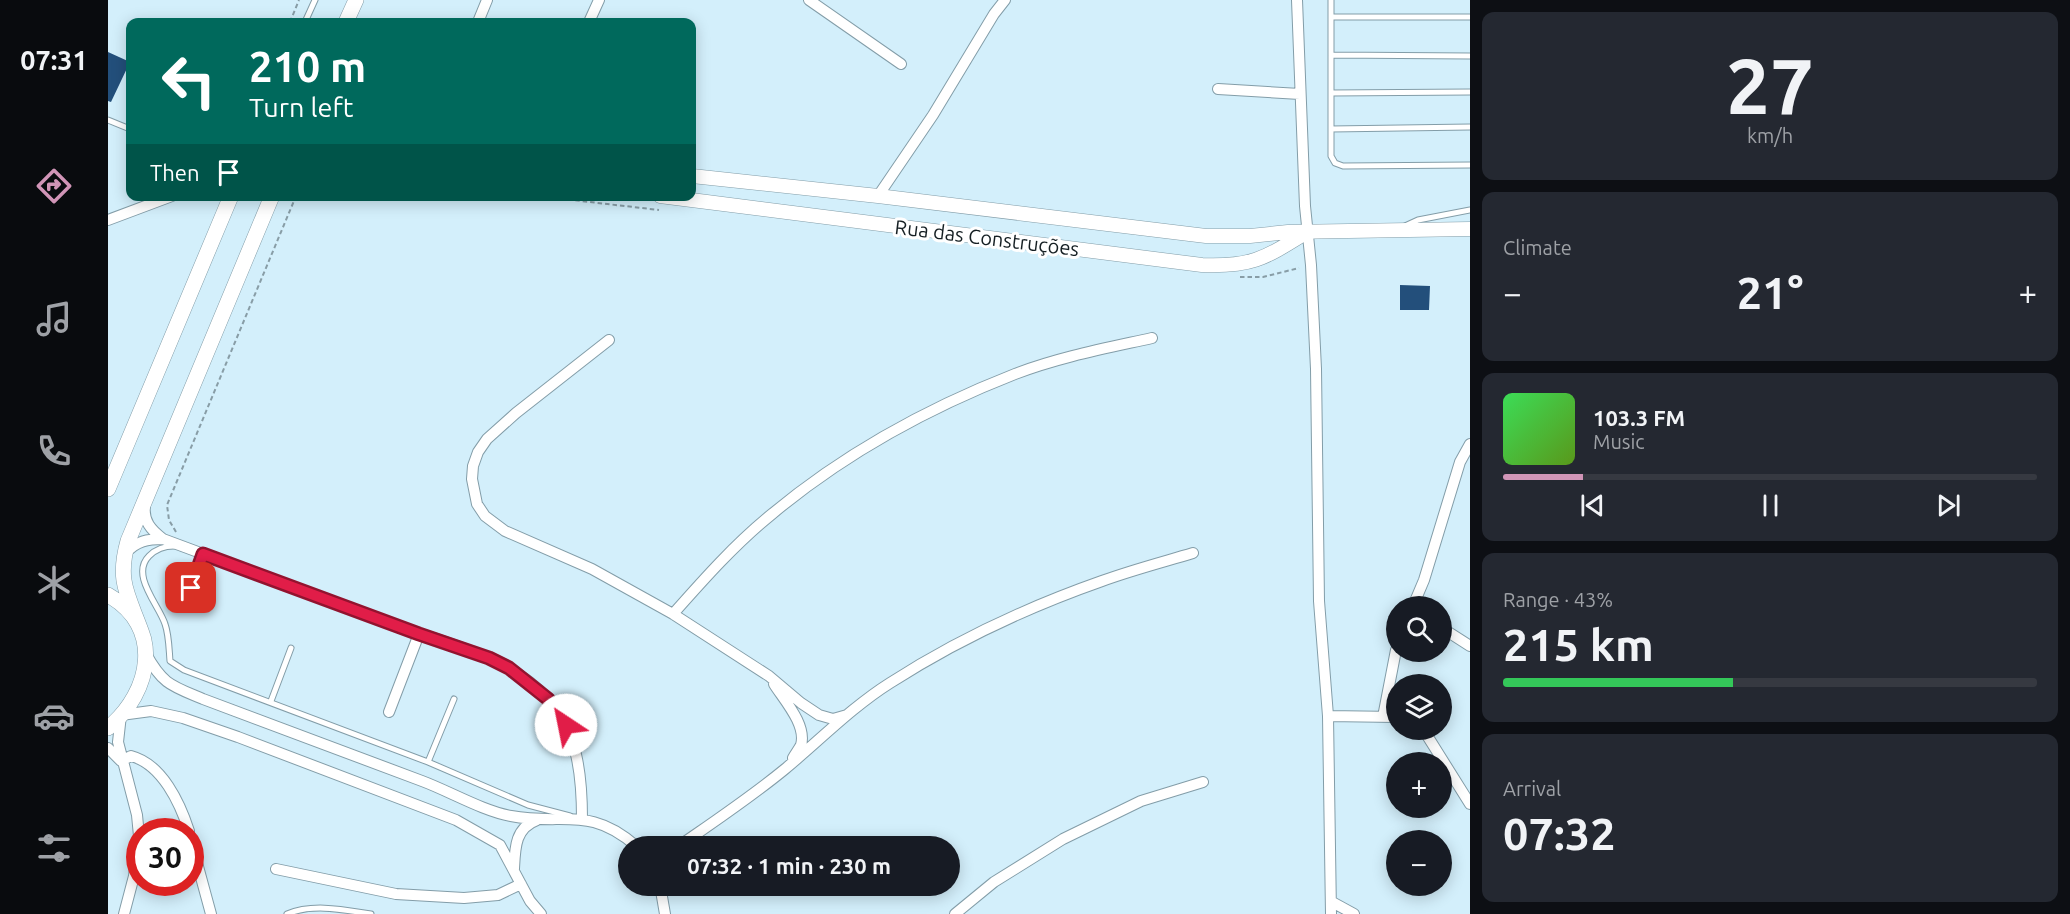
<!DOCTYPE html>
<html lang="en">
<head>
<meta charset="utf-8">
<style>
	:root { --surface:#171b24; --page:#242831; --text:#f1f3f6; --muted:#9ea1a6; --line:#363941; --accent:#d195b7 }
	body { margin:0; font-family:Ubuntu,sans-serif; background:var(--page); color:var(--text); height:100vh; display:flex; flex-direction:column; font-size:22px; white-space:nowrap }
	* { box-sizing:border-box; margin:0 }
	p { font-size:20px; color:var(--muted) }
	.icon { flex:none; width:33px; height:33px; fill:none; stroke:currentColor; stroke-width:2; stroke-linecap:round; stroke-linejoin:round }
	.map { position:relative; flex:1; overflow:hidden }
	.details { display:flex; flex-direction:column; gap:12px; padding:12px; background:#0d0f14; width:600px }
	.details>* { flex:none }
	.banner { position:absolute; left:18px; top:18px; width:570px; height:183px; border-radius:12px; box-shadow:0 3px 15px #0003; background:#00695c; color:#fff; overflow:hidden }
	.tools { position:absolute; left:1278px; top:596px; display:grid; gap:12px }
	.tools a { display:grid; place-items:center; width:66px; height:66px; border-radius:50%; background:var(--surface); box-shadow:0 3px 15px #0003; font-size:30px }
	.speed { position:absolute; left:18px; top:818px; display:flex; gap:12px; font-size:30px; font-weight:700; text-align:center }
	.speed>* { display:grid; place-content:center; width:78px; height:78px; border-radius:50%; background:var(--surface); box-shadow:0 3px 15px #0003; line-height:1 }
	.speed .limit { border:9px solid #d22; background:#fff; color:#111 }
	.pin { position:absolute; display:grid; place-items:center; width:51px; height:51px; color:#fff; margin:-26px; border-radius:12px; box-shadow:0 3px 9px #0006 }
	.me { position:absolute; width:66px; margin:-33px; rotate:326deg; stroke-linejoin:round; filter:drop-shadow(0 0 4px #0008) }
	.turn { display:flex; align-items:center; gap:21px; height:126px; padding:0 24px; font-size:27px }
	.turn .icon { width:78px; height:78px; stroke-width:2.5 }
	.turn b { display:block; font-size:42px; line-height:51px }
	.then { display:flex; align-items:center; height:57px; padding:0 24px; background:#0003; gap:12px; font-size:22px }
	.big { font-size:45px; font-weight:700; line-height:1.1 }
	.details .tile { flex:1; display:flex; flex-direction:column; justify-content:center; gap:9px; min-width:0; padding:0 21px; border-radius:12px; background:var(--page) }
	.details .dial { align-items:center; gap:0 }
	.dial b { font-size:78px; line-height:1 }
	.song { display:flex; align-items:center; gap:18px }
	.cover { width:72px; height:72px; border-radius:9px; background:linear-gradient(135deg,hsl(130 70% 55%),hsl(90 70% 35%)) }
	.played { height:6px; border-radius:3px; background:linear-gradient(90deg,var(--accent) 15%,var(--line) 15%) }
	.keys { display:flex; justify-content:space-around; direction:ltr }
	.heat { display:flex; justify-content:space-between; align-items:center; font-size:33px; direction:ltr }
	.charge { height:9px; border-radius:4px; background:linear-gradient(90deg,#34c759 43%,var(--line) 0) }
	.trip { position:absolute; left:510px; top:836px; width:342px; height:60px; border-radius:30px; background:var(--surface); box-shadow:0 3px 15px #0003; font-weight:700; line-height:60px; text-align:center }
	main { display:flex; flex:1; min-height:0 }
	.tab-bar { display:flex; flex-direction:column; width:108px; justify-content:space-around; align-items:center; background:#090b0e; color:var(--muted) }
	.tab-bar .icon { width:42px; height:42px }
	.tab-bar .on { color:var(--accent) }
	.tab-bar b { font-size:27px; color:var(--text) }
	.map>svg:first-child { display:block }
</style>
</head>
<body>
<main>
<nav class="tab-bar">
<b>07:31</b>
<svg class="icon on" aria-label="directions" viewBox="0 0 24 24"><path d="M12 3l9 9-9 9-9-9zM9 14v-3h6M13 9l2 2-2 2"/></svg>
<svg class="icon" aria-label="music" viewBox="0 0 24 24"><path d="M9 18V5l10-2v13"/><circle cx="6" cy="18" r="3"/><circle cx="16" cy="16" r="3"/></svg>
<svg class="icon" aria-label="phone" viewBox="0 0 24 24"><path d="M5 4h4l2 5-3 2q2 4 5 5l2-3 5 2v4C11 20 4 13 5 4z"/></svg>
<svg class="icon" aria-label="climate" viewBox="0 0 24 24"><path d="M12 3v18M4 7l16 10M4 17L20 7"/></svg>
<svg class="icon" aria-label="car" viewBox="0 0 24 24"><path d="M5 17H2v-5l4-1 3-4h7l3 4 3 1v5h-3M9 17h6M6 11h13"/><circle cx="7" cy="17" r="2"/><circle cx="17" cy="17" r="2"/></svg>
<svg class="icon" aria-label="filters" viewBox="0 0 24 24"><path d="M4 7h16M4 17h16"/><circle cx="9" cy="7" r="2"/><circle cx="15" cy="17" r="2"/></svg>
</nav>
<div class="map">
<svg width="1362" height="914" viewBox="0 0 1362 914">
	<rect width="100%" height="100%" fill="#d3effb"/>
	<path fill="#234f7b" d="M0,52L22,62L3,102L0,101Z
		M1292,285L1322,286L1321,310H1292Z"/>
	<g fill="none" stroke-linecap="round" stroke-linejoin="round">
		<g stroke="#839da8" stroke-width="7">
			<path id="service" d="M1223,0V156L1227,163L1235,166L1362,165
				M1223,17H1362
				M197,22L207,0
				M1223,55L1362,56
				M1223,93L1362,92
				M0,120L22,129
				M1223,129L1362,127
				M1297,226L1310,220L1362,210
				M66,546C57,546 48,549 41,556C22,575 51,605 57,624C61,635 61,649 62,661L76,670L320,762L420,805L462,816
				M163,701L183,648
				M320,762L346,699
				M179,914C205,903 237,910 263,914"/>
		</g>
		<g stroke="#839da8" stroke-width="12">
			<path id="minor" d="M701,0L793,64
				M1189,0L1197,206L1203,265L1208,369L1211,601L1220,716L1223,914
				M370,22L379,0
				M481,22L491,0
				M1110,89L1192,94
				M770,196L825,115L886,14L897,0
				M0,220L64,196
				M501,340L408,413L379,439L370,452L365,466L364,479L369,504L377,516L397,531L484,569L565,614L661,676L693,703L711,715L725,719L739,715
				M37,506C35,521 43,530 55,539C130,567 206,595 281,623C335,643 400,655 440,699C470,733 474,776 474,819
				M18,553C28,541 40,539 55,539
				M77,605L95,554
				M1305,606L1316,580L1352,462L1362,444
				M565,614C596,579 627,544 664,514C736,454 820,408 907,374C951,357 999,348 1044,338
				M1334,628L1362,646
				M38,654C55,685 64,686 95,699C168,726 241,753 314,781C341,791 375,811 403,816C455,826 481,805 528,846
				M666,684C676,700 699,725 693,745C691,749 687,754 685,758
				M281,712L311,634
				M1220,716L1288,717
				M1275,717L1288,650
				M1315,729L1362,804
				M0,748L13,761
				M13,761L23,756C54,764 72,803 81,831
				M82,837L103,914
				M571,846C607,821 643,797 677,769C712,740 744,707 782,683C849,640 920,607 994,581C1024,570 1055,562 1085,553
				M168,869L288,894L356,898L390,895L413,884
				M406,869C407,848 407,828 429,820
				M552,885L557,914
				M1224,902L1246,914
				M16,914L26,876L31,836L29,815L10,742L13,715L43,711L75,718L130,737L348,820L392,845L422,901L433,914
				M847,914L886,882L955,839L1033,801L1095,782"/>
		</g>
		<g stroke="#839da8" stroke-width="15">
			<path id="tertiary" d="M584,176L770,196L1098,236H1142L1180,232L1362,229
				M552,196L1094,265C1145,267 1157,258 1199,232"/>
		</g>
		<g stroke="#839da8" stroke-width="16">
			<path id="secondary" d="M238,22L248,0
				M0,489L123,196
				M0,595C56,626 44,692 0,728
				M32,628C19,593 9,580 20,541L164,196"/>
		</g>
		<path stroke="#889da6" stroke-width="2" stroke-dasharray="4.5 3" stroke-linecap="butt" d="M182,22L191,0
			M430,196L551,210
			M1132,277H1155L1191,268
			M68,532L61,520L59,505L188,196"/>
		<use href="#service" stroke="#fff" stroke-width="5"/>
		<use href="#minor" stroke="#fff" stroke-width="10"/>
		<use href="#tertiary" stroke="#fff" stroke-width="14"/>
		<use href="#secondary" stroke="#fff" stroke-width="15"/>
	</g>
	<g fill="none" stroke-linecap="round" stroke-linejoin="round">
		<g stroke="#92132f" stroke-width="15">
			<path id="route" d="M83,588L95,554L311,634L381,658L401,668L440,699L458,725"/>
		</g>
		<use href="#route" stroke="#e11d48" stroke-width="10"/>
	</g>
	<g text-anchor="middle" stroke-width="6" stroke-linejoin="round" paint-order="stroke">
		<g font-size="20" fill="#151f23" stroke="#fff">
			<text transform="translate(879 238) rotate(7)" y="7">Rua das Construções</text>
		</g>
	</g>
</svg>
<div class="tools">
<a><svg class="icon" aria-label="search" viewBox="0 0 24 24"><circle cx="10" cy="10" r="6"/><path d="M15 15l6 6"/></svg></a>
<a><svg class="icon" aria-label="layers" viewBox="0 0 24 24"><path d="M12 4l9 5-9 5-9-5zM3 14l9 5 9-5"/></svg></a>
<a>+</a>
<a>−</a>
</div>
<div class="speed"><div class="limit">30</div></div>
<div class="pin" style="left:83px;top:588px;background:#d93025"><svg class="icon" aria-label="arrive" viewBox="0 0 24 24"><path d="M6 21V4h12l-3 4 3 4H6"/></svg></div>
<svg class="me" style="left:458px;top:725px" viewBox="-20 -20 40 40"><circle r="19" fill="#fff"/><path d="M0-13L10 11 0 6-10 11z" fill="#e11d48"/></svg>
<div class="trip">07:32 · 1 min · 230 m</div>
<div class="banner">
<div class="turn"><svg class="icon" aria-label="left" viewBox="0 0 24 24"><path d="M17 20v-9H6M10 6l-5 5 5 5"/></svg><div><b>210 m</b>Turn left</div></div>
<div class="then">Then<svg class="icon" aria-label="arrive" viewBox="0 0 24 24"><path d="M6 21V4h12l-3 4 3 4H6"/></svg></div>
</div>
</div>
<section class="details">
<div class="tile dial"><b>27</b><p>km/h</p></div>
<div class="tile"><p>Climate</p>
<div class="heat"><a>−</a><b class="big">21°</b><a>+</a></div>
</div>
<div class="tile">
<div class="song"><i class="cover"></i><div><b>103.3 FM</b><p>Music</p></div></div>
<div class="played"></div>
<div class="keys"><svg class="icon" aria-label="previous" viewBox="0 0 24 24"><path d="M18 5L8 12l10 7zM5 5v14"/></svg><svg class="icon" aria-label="pause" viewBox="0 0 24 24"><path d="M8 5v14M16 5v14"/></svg><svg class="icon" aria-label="next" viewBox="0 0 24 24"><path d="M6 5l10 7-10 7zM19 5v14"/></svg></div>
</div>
<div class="tile"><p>Range · 43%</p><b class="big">215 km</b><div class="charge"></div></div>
<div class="tile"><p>Arrival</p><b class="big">07:32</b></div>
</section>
</main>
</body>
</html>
